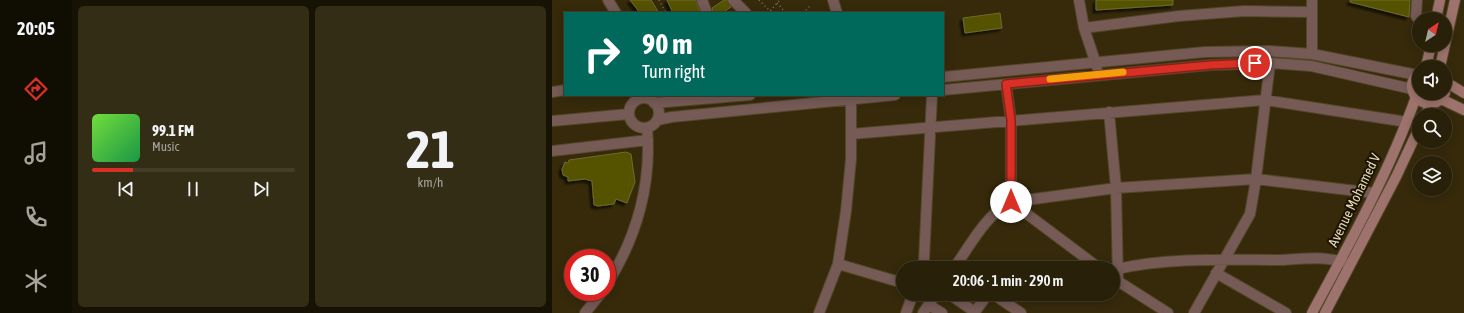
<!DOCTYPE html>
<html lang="en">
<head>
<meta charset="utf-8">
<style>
	:root { --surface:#282008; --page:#342d16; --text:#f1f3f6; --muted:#a5a39c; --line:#443e29; --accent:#d93025 }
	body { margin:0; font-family:"Asap Condensed",sans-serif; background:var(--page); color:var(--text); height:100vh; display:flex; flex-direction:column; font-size:15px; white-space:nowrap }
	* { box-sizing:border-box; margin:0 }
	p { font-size:13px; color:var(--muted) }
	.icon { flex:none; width:22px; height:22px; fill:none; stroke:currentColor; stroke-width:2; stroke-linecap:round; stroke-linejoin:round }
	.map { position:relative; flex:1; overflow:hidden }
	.details { display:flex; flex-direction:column; gap:6px; padding:6px; background:#161204; width:480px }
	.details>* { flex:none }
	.banner { position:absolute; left:12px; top:12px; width:380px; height:84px; border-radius:0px; box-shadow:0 2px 10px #0003,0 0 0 1px var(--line); background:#00695c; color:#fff; overflow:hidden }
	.needle { width:26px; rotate:35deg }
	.controls { position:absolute; left:860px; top:12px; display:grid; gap:8px }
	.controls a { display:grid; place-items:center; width:40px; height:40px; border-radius:50%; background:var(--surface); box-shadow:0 2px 10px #0003,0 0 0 1px var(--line); font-size:20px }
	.speed { position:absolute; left:12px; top:249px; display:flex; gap:8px; font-size:20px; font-weight:700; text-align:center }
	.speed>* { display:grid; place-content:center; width:52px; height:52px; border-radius:50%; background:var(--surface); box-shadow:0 2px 10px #0003,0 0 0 1px var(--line); line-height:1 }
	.speed .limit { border:6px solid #d22; background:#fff; color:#111 }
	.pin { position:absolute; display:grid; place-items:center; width:34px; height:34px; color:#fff; margin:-17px; border:2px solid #fff; border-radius:50%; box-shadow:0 1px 4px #0007 }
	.me { position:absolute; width:44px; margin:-22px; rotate:0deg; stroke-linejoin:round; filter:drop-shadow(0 0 3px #0008) }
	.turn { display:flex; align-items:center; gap:14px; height:84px; padding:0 12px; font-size:18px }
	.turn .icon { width:52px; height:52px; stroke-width:2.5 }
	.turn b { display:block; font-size:28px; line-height:34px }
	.details .widget { flex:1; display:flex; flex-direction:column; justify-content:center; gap:6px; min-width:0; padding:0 14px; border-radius:6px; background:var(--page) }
	.details .dial { align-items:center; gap:0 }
	.dial b { font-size:52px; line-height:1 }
	.song { display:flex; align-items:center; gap:12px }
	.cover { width:48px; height:48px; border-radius:6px; background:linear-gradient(135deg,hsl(100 70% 55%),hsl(140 70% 35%)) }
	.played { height:4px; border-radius:2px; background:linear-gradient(90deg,var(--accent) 20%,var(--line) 20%) }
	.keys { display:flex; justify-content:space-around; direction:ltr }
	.details .tiles { flex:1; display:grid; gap:6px; grid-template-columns:repeat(2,1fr) }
	.trip { position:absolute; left:344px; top:261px; width:224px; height:40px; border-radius:20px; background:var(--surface); box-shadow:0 2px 10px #0003,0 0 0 1px var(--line); font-weight:600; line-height:40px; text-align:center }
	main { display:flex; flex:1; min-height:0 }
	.tabs { display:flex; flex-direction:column; width:72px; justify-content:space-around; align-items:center; background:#100d03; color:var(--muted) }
	.tabs .icon { width:28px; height:28px }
	.tabs .selected { color:var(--accent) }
	.tabs b { font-size:18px; color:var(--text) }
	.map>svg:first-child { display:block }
</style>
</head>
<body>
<main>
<nav class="tabs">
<b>20:05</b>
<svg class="icon selected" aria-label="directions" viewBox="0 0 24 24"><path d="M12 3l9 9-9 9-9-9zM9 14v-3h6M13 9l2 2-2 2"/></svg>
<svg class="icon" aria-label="music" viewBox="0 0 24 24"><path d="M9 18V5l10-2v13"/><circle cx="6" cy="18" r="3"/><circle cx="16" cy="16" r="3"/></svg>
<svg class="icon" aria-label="phone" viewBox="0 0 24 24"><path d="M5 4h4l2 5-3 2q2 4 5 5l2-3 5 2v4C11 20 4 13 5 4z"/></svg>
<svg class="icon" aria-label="climate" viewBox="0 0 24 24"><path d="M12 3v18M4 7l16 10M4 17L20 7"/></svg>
</nav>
<section class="details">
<div class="tiles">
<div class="widget">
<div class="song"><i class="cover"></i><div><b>99.1 FM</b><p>Music</p></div></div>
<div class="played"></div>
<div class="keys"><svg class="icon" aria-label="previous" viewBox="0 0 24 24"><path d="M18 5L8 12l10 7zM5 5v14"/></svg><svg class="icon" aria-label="pause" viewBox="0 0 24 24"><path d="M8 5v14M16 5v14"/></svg><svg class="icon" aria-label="next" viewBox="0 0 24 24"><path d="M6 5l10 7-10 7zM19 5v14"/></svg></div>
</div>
<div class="widget dial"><b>21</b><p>km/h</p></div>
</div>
</section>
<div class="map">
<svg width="912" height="313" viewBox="0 0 912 313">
	<defs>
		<filter id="shadow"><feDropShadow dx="-3" dy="3" stdDeviation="1" flood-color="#0009"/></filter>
	</defs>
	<rect width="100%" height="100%" fill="#362a0b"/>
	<path fill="#555300" stroke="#6c6b30" filter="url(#shadow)" d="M78,0H99L107,13H88Z
		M115,0H144L148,13H121Z
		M172,0H175L179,7L170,13H161L160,8Z
		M544,0H621V5L544,10Z
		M798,0H858L857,17L798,2Z
		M448,13L450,28L413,33L411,18Z
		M74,152L79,154L83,182L75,203L64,199L62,204L46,206L42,205L40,181L33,179L16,181V177L11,175L10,169L13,162L16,163L17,160Z"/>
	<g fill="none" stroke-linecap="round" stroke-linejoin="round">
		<g stroke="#524627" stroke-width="12">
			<path id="street" d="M56,0L64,13
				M150,0L155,13
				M181,0L194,13
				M281,0L285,13
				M527,0L532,28L545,67
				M865,0L864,16L867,20
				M532,28L627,16L692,11L759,12
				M760,54V0
				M391,77L653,52L716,51L760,54L865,75
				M454,84L459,120V202L547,268
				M391,90L658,65L718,63L759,66L860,89
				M0,92L13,90
				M77 113a15 15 0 1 1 30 0a15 15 0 1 1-30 0Z
				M102,103L198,95
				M557,112L564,188L566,282
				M105,120L120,117L343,95
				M0,121L77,114
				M299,134L713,100L855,122
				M0,151L96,140
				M286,264L351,283
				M370,268L372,260L380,95
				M402,268C418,246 434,214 459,202L564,188L704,179L822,193
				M565,269C619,257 675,260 729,260C751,259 776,255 796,264
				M664,273L734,313
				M561,278L616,313
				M55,284C85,237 100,183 95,128
				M397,294L423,312
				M441,294L469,313
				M377,305L390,313
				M33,313L50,292
				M267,313L286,264L294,211L299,159V95
				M354,313L361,294
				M371,313L384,294
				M422,313L436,294
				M642,313L698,214L704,179L718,63"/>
		</g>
		<g stroke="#524627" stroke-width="12">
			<path id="secondary" d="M884,19L888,0
				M874,67L879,45
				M888,67L903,0
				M867,73C845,91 880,119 893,93
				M894,82L912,93
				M889,99L912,110
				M873,115L879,104
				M760,313C798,243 837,172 864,97
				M773,313L844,177L867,128"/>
		</g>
		<path stroke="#837759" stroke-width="1.5" stroke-dasharray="1 3" stroke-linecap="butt" d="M107,0L114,13
			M207,0L218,11L228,0
			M225,3L234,13
			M251,13L259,5"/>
		<use href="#street" stroke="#755a56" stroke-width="10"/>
		<use href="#secondary" stroke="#9e736d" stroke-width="10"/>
	</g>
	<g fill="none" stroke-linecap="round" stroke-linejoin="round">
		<g stroke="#8d1f18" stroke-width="10">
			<path id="route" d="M459,202V120L454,84L658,65L703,63"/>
		</g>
		<use href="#route" stroke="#d93025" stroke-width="7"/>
		<path stroke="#f59e0b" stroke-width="7" d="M498,79L571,72"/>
	</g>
	<g text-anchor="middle" stroke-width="4" stroke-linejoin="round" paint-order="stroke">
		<g font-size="14" fill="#e6dabd" stroke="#1c1300">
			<text transform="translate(802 200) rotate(-64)" y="5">Avenue Mohamed V</text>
		</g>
	</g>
</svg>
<div class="controls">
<a><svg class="needle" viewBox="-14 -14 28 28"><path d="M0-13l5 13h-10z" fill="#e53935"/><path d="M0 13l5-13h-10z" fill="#a5a39c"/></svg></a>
<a><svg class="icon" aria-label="sound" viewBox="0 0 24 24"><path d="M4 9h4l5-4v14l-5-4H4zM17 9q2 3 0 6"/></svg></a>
<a><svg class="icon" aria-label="search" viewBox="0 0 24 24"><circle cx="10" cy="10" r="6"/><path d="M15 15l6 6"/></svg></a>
<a><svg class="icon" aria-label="layers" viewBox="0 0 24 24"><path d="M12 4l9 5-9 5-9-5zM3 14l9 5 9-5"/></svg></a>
</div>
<div class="speed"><div class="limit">30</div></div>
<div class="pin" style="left:703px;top:63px;background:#d93025"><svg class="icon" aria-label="arrive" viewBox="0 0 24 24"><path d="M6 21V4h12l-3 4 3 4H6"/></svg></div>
<svg class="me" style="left:459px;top:202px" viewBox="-20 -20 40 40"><circle r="19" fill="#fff"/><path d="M0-13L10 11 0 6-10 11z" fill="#d93025"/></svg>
<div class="trip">20:06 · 1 min · 290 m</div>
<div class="banner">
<div class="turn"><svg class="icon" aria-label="right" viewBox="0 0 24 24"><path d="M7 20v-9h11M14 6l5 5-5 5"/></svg><div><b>90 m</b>Turn right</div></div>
</div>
</div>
</main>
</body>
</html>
